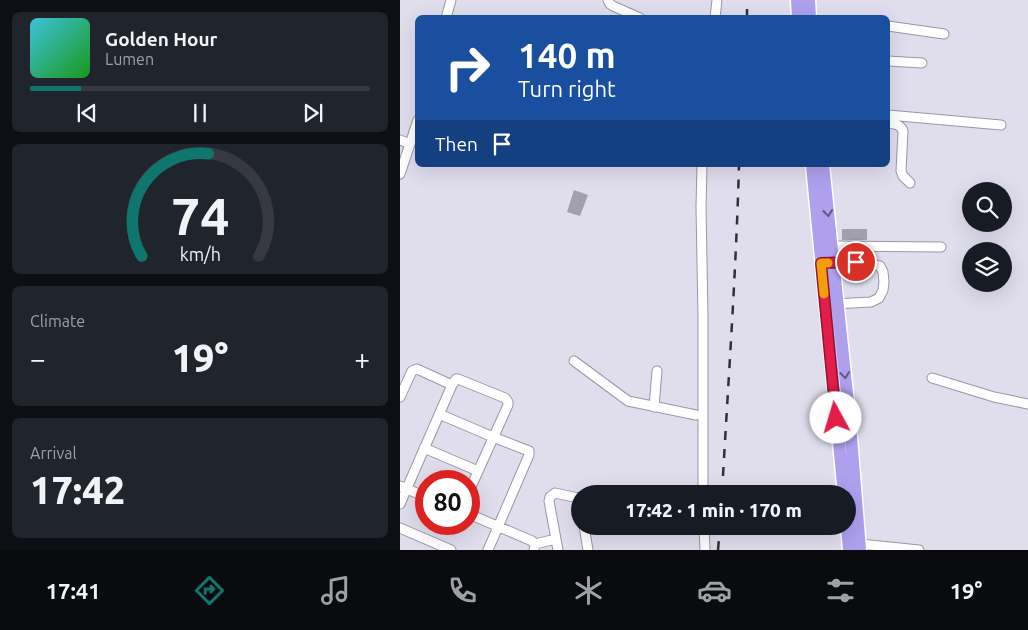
<!DOCTYPE html>
<html lang="en">
<head>
<meta charset="utf-8">
<style>
	:root { --surface:#171b24; --page:#20242c; --text:#f1f3f6; --muted:#9ea1a6; --line:#363941; --accent:#0f766e }
	body { margin:0; font-family:Ubuntu,sans-serif; background:var(--page); color:var(--text); height:100vh; display:flex; flex-direction:column; font-size:19px; white-space:nowrap }
	* { box-sizing:border-box; margin:0 }
	p { font-size:16px; color:var(--muted) }
	.icon { flex:none; width:28px; height:28px; fill:none; stroke:currentColor; stroke-width:2; stroke-linecap:round; stroke-linejoin:round }
	.map { position:relative; flex:1; overflow:hidden }
	.details { display:flex; flex-direction:column; gap:12px; padding:12px; background:#0d0f14; width:400px }
	.details>* { flex:none }
	.banner { position:absolute; left:15px; top:15px; width:475px; height:152px; border-radius:8px; box-shadow:0 5px 20px #0002; background:#1a4fa0; color:#fff; overflow:hidden }
	.tools { position:absolute; left:562px; top:182px; display:grid; gap:10px }
	.tools a { display:grid; place-items:center; width:50px; height:50px; border-radius:50%; background:var(--surface); box-shadow:0 5px 20px #0002; font-size:25px }
	.speed { position:absolute; left:15px; top:470px; display:flex; gap:10px; font-size:25px; font-weight:700; text-align:center }
	.speed>* { display:grid; place-content:center; width:65px; height:65px; border-radius:50%; background:var(--surface); box-shadow:0 5px 20px #0002; line-height:1 }
	.speed .limit { border:8px solid #d22; background:#fff; color:#111 }
	.pin { position:absolute; display:grid; place-items:center; width:42px; height:42px; color:#fff; margin:-21px; border:2px solid #fff; border-radius:50%; box-shadow:0 1px 5px #0007 }
	.me { position:absolute; width:55px; margin:-28px; rotate:354deg; stroke-linejoin:round; filter:drop-shadow(0 0 4px #0008) }
	.turn { display:flex; align-items:center; gap:18px; height:105px; padding:0 20px; font-size:22px }
	.turn .icon { width:65px; height:65px; stroke-width:2.5 }
	.turn b { display:block; font-size:35px; line-height:42px }
	.then { display:flex; align-items:center; height:48px; padding:0 20px; background:#0003; gap:10px; font-size:19px }
	.big { font-size:38px; font-weight:800; line-height:1.1 }
	.details .card { flex:1; display:flex; flex-direction:column; justify-content:center; gap:8px; min-width:0; padding:0 18px; border-radius:8px; background:var(--page) }
	.details .dial { align-items:center; gap:0 }
	.dial svg { height:130px; overflow:visible; fill:none; stroke:var(--line); stroke-width:7; stroke-linecap:round; text-anchor:middle }
	.dial text { fill:var(--text); stroke:none }
	.song { display:flex; align-items:center; gap:15px }
	.cover { width:60px; height:60px; border-radius:8px; background:linear-gradient(135deg,hsl(190 70% 55%),hsl(120 70% 35%)) }
	.played { height:5px; border-radius:2px; background:linear-gradient(90deg,var(--accent) 15%,var(--line) 15%) }
	.keys { display:flex; justify-content:space-around; direction:ltr }
	.heat { display:flex; justify-content:space-between; align-items:center; font-size:28px; direction:ltr }
	.trip { position:absolute; left:171px; top:485px; width:285px; height:50px; border-radius:25px; background:var(--surface); box-shadow:0 5px 20px #0002; font-weight:800; line-height:50px; text-align:center }
	.tab-bar { display:flex; height:80px; justify-content:space-around; align-items:center; background:#090b0e; color:var(--muted) }
	.tab-bar .icon { width:35px; height:35px }
	.tab-bar .selected { color:var(--accent) }
	.tab-bar b { font-size:22px; color:var(--text) }
	main { display:flex; flex:1; min-height:0 }
	.map>svg:first-child { display:block }
</style>
</head>
<body>
<main>
<section class="details">
<div class="card">
<div class="song"><i class="cover"></i><div><b>Golden Hour</b><p>Lumen</p></div></div>
<div class="played"></div>
<div class="keys"><svg class="icon" aria-label="previous" viewBox="0 0 24 24"><path d="M18 5L8 12l10 7zM5 5v14"/></svg><svg class="icon" aria-label="pause" viewBox="0 0 24 24"><path d="M8 5v14M16 5v14"/></svg><svg class="icon" aria-label="next" viewBox="0 0 24 24"><path d="M6 5l10 7-10 7zM19 5v14"/></svg></div>
</div>
<div class="card dial"><svg viewBox="0 0 100 80">
<path d="M14 69A42 42 0 1 1 86 69"/>
<path d="M14 69A42 42 0 0 1 55 6" stroke="#0f766e"/>
<text x="50" y="56" font-size="32" font-weight="700">74</text>
<text x="50" y="72" font-size="11">km/h</text>
</svg></div>
<div class="card"><p>Climate</p>
<div class="heat"><a>−</a><b class="big">19°</b><a>+</a></div>
</div>
<div class="card"><p>Arrival</p><b class="big">17:42</b></div>
</section>
<div class="map">
<svg width="628" height="550" viewBox="0 0 628 550">
	<rect width="100%" height="100%" fill="#e0deed"/>
	<path fill="#a29fae" d="M174,190L188,195L180,216L167,212Z
		M442,229H467V240H442Z"/>
	<g fill="none" stroke-linecap="round" stroke-linejoin="round">
		<g stroke="#9997a5" stroke-width="11">
			<path id="minor" d="M208,0L210,4L213,6L240,18
				M46,18L51,0
				M315,18L317,0
				M488,26L544,34
				M488,61L522,63
				M488,115L601,125
				M488,123C495,124 500,124 503,131L501,171L503,176L510,183
				M0,140L10,144
				M302,165L301,207L303,316V494
				M0,174L18,120
				M432,246L541,247
				M429,263C446,262 463,261 480,266L483,272L484,282L483,290L479,298L471,302L433,304
				M174,361L228,401L296,415
				M532,378L594,397L628,404
				M0,397L12,371L17,369L52,385
				M254,407L257,371
				M39,414L93,437L129,451V455L88,550
				M24,448L78,471
				M0,486L26,497
				M0,504L52,385L56,379H58L105,398L108,402V405L71,487
				M69,514L132,541L135,544L134,550
				M184,526L188,550
				M304,526L305,550
				M0,528L51,550
				M135,544L156,539
				M460,544L519,550
				M158,550L149,501L150,497L155,493L178,498L180,500"/>
		</g>
		<g stroke="#fff" stroke-width="15">
			<path id="highway" d="M397,0L398,18
				M409,0L410,18
				M412,165L444,494
				M423,165L449,413L460,550
				M447,526L449,550"/>
		</g>
		<use href="#minor" stroke="#fff" stroke-width="9"/>
		<use href="#highway" stroke="#aea0ed" stroke-width="12"/>
		<path stroke="#313037" stroke-width="2.5" stroke-dasharray="9 9" stroke-linecap="butt" d="M347,18V0
			M322,494C328,384 336,275 339,165
			M318,550L320,526"/>
	</g>
	<defs><path id="oneway-chevron" d="M-2-3.5L2.5 0L-2 3.5" fill="none" stroke-width="1.6" stroke-linecap="round" stroke-linejoin="round" transform="scale(1.25)"/></defs>
	<g stroke="#615a82">
		<use href="#oneway-chevron" transform="translate(428 213) rotate(84)"/>
		<use href="#oneway-chevron" transform="translate(445 375) rotate(84)"/>
	</g>
	<g fill="none" stroke-linecap="round" stroke-linejoin="round">
		<g stroke="#92132f" stroke-width="12">
			<path id="route" d="M436,418L421,263L456,262"/>
		</g>
		<use href="#route" stroke="#e11d48" stroke-width="9"/>
		<path stroke="#f59e0b" stroke-width="9" d="M424,294L421,263H428"/>
	</g>
</svg>
<div class="tools">
<a><svg class="icon" aria-label="search" viewBox="0 0 24 24"><circle cx="10" cy="10" r="6"/><path d="M15 15l6 6"/></svg></a>
<a><svg class="icon" aria-label="layers" viewBox="0 0 24 24"><path d="M12 4l9 5-9 5-9-5zM3 14l9 5 9-5"/></svg></a>
</div>
<div class="speed"><div class="limit">80</div></div>
<div class="pin" style="left:456px;top:262px;background:#d93025"><svg class="icon" aria-label="arrive" viewBox="0 0 24 24"><path d="M6 21V4h12l-3 4 3 4H6"/></svg></div>
<svg class="me" style="left:436px;top:418px" viewBox="-20 -20 40 40"><circle r="19" fill="#fff"/><path d="M0-13L10 11 0 6-10 11z" fill="#e11d48"/></svg>
<div class="trip">17:42 · 1 min · 170 m</div>
<div class="banner">
<div class="turn"><svg class="icon" aria-label="right" viewBox="0 0 24 24"><path d="M7 20v-9h11M14 6l5 5-5 5"/></svg><div><b>140 m</b>Turn right</div></div>
<div class="then">Then<svg class="icon" aria-label="arrive" viewBox="0 0 24 24"><path d="M6 21V4h12l-3 4 3 4H6"/></svg></div>
</div>
</div>
</main>
<nav class="tab-bar">
<b>17:41</b>
<svg class="icon selected" aria-label="directions" viewBox="0 0 24 24"><path d="M12 3l9 9-9 9-9-9zM9 14v-3h6M13 9l2 2-2 2"/></svg>
<svg class="icon" aria-label="music" viewBox="0 0 24 24"><path d="M9 18V5l10-2v13"/><circle cx="6" cy="18" r="3"/><circle cx="16" cy="16" r="3"/></svg>
<svg class="icon" aria-label="phone" viewBox="0 0 24 24"><path d="M5 4h4l2 5-3 2q2 4 5 5l2-3 5 2v4C11 20 4 13 5 4z"/></svg>
<svg class="icon" aria-label="climate" viewBox="0 0 24 24"><path d="M12 3v18M4 7l16 10M4 17L20 7"/></svg>
<svg class="icon" aria-label="car" viewBox="0 0 24 24"><path d="M5 17H2v-5l4-1 3-4h7l3 4 3 1v5h-3M9 17h6M6 11h13"/><circle cx="7" cy="17" r="2"/><circle cx="17" cy="17" r="2"/></svg>
<svg class="icon" aria-label="filters" viewBox="0 0 24 24"><path d="M4 7h16M4 17h16"/><circle cx="9" cy="7" r="2"/><circle cx="15" cy="17" r="2"/></svg>
<b>19°</b>
</nav>
</body>
</html>
